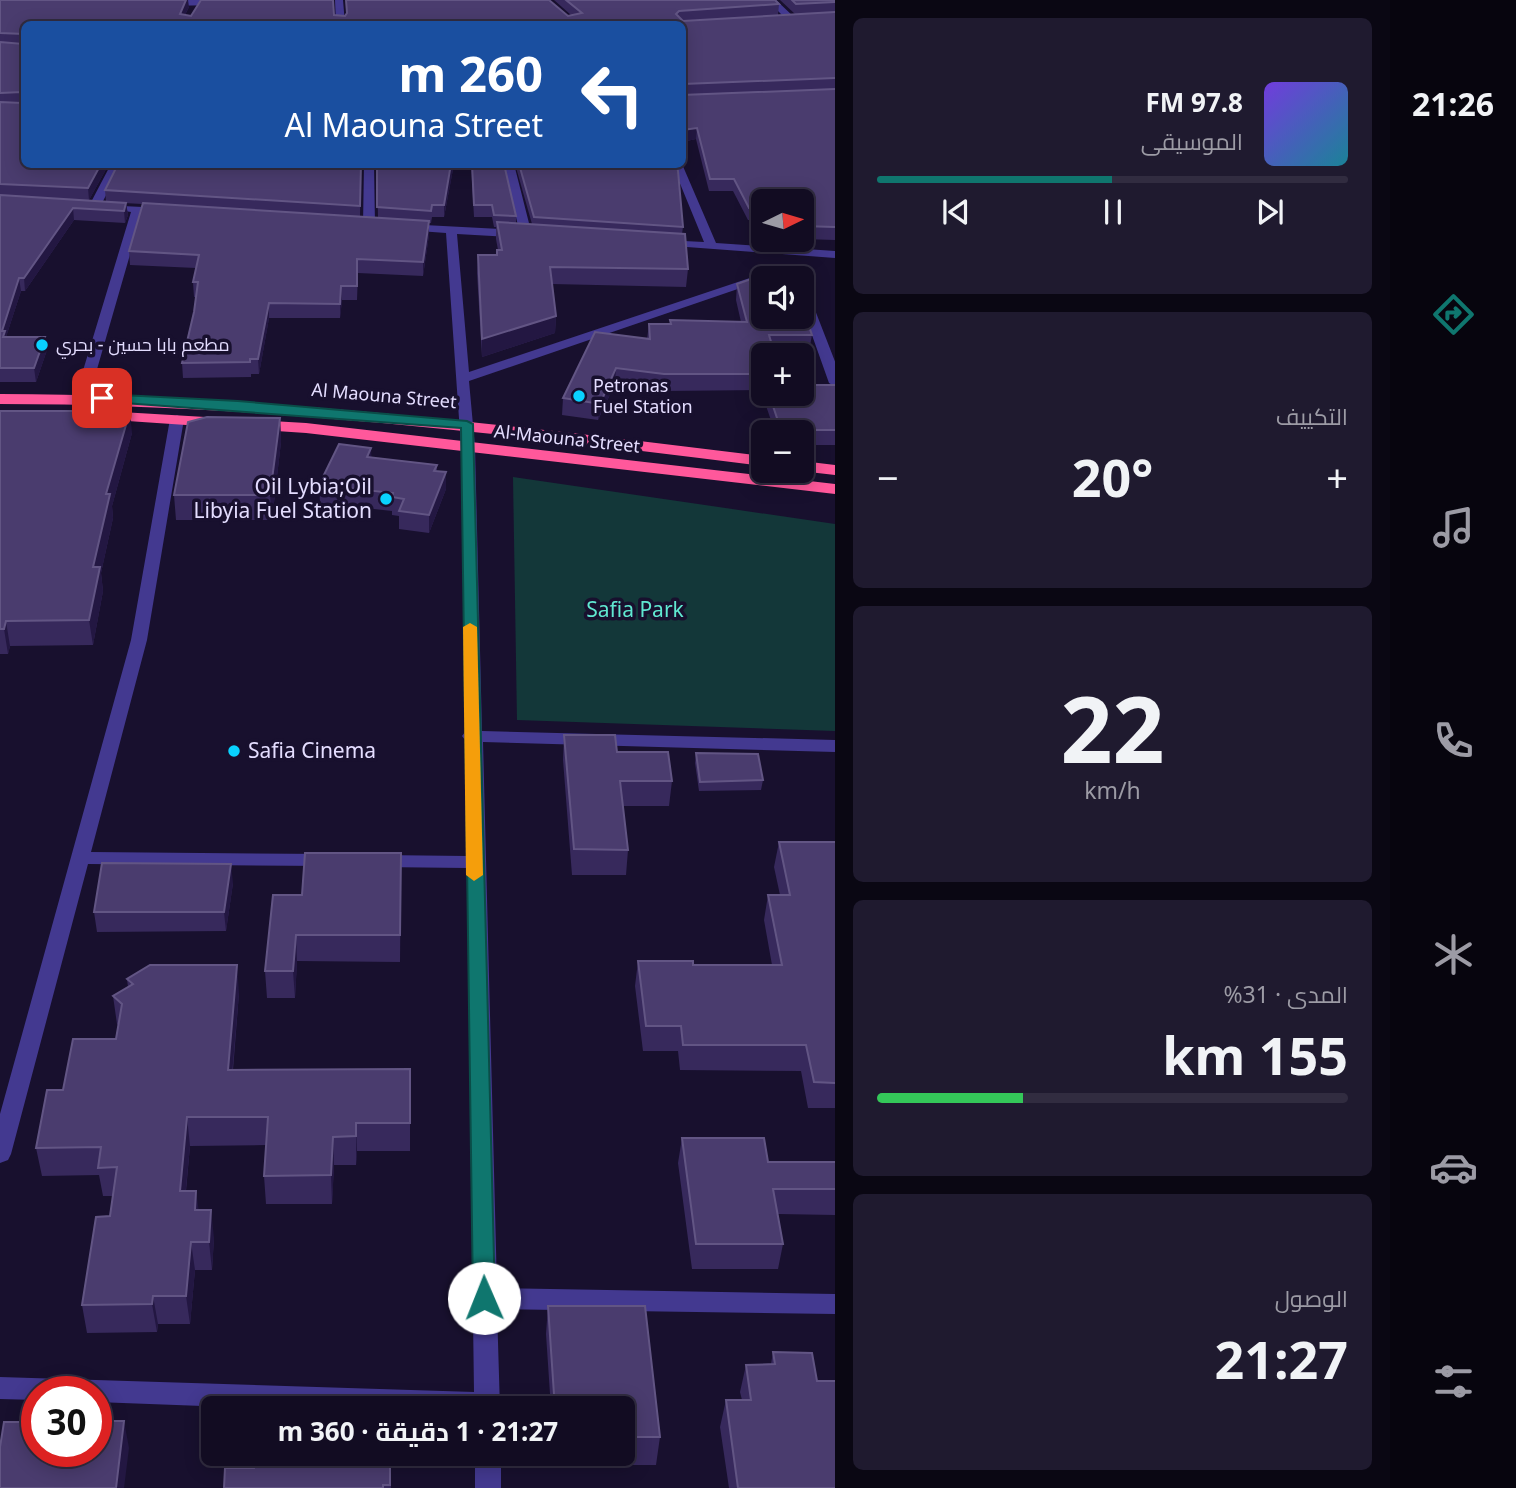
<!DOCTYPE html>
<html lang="ar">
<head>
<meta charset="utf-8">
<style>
	:root { --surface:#120c22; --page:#1f1a2f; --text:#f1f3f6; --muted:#9c9ba5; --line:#312c40; --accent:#0f766e }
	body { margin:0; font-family:"Noto Sans",Cairo,sans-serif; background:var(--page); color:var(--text); direction:rtl; height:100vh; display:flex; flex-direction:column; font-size:26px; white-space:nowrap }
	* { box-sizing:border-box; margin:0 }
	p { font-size:23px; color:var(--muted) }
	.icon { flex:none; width:38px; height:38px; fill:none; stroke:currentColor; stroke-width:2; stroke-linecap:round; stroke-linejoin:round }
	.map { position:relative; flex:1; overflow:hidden; direction:ltr }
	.sheet { display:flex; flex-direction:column; gap:18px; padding:18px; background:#0a0713; width:555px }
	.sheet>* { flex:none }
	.banner { position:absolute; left:21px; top:21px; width:665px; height:147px; border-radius:10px; box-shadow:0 4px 18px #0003,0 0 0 2px var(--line); direction:rtl; background:#1a4fa0; color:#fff; overflow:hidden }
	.needle { width:46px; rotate:85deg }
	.tools { position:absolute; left:751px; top:189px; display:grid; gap:14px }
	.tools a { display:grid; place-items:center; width:63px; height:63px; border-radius:10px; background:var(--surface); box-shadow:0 4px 18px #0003,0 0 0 2px var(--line); font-size:35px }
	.speed { position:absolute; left:21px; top:1376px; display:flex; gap:14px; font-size:35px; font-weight:700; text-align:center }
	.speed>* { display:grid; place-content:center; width:91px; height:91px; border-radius:50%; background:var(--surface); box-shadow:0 4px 18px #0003,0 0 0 2px var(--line); line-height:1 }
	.speed .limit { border:10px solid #d22; background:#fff; color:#111 }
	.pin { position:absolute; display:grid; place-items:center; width:60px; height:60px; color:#fff; margin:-30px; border-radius:14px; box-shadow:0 4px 10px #0006 }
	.me { position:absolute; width:77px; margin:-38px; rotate:359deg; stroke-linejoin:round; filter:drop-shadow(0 0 5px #0008) }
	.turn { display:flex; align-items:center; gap:24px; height:147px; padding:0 28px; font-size:32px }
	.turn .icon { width:91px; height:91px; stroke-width:2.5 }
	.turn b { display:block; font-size:49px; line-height:60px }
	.big { font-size:52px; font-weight:700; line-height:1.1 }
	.sheet .card { flex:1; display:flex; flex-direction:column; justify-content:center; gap:10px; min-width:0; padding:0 24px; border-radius:10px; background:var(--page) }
	.sheet .dial { align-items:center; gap:0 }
	.dial b { font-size:91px; line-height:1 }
	.song { display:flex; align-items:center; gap:21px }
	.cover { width:84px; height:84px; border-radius:10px; background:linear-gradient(135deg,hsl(260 70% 55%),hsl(190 70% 35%)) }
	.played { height:7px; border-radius:4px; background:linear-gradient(90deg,var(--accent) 50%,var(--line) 50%) }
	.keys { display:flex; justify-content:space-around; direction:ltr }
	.heat { display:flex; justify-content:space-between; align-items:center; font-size:38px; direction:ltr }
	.charge { height:10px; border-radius:5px; background:linear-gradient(90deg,#34c759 31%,var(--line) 0) }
	.trip { position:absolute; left:201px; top:1396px; width:434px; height:70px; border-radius:10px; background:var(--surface); box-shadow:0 4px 18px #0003,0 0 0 2px var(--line); font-weight:700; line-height:70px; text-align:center; direction:rtl }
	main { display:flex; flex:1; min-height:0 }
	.dock { display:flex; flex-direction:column; width:126px; justify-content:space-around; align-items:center; background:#07050e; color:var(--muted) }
	.dock .icon { width:49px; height:49px }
	.dock .active { color:var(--accent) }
	.dock b { font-size:32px; color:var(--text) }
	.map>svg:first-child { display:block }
</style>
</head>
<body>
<main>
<nav class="dock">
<b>21:26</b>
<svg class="icon active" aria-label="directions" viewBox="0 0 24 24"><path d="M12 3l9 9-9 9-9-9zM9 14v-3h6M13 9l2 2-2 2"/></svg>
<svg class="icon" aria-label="music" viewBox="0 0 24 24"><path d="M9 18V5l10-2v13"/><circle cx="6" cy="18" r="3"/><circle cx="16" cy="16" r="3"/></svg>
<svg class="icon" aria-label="phone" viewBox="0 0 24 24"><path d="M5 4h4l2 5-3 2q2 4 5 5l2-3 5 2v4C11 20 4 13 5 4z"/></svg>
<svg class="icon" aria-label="climate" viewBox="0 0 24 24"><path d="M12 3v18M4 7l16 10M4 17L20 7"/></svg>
<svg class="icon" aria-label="car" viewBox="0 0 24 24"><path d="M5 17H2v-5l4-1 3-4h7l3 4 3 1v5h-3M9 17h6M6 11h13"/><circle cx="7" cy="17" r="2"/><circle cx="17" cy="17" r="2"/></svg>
<svg class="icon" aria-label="filters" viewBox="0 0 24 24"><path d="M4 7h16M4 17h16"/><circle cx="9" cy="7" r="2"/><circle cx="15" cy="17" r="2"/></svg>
</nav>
<section class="sheet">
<div class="card">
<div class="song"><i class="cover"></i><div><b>97.8 FM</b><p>الموسيقى</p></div></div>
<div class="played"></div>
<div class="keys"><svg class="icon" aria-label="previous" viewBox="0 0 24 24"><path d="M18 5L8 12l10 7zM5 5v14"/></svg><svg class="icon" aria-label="pause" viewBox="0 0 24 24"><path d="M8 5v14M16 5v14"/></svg><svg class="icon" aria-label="next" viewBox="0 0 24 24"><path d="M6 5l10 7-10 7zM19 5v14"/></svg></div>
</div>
<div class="card"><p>التكييف</p>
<div class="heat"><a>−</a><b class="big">20°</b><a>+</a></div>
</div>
<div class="card dial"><b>22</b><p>km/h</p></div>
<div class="card"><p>المدى · 31%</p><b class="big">155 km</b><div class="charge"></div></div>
<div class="card"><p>الوصول</p><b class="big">21:27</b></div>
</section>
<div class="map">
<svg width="836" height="1488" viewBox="0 0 836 1488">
	<rect width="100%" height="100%" fill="#18102e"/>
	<path fill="#133739" d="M513,477L835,524V731L517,720Z"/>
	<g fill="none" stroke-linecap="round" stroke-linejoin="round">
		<path fill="#433990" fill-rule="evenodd" d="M223,0L220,5L164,6L160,3L164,0Z
			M335,0H343L345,24H336Z
			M767,0H776L795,18V22H789Z
			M111,164H122L101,205L164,208L170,211L164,214L142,213L89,397L82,401L75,397L131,212L100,207L95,209L89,206Z
			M364,164H374L375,225L369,228L363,225Z
			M504,164H514L532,235L526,238L457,234L469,372L789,265L799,268L469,381L475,447L482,731L836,740V752L483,742L497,1288L836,1294V1314L497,1309L500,1409H285L96,1402V1391H37V1400L0,1399V1377L474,1392L467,868L379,867L372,866L370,861L372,856L379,855L467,856L465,740L462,736L465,732L461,447L446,233L405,230L399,227L405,224L519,230Z
			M672,164H682L716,243L836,251V258L660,245L658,243L664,240L704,242Z
			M802,288L808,292L836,364V387L829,383L802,307Z
			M177,415L184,419L147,640L91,852L327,854L334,855L336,860L334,865L327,866L88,864L11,1154L8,1160L0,1163V1114L131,640L170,419Z
			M475,1454H501V1488H475Z"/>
		<path fill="#ff589b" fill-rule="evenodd" d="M0,394C256,394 509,425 763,456V466C509,434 256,404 0,404Z
			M104,411L306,423L836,484V494L306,433L98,419V413Z
			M802,461L836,465V475L800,471Z"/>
	</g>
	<path fill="#37295c" d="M0,0L189,7L185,15L191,16H345L347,14L346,0H549L568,16L571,15L554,0H775L779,4L778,15L683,21L836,12V240L802,239V201H763V220H748L733,191H709L696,139L682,142V24H24V164H109L89,200L126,203L128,215L125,223L74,220L25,291H21L6,337H45L47,350L36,382H0Z
		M780,0H836V12L795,14Z
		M361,164L360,217L378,218L377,164H454L444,217H432L431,223H429V235L423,276L358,273L357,300H342L340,318H269L259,374H251V377L183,378L182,363L194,312L196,297H194L193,282L196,268L130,265L129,251L142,204L106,202L105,190Z
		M471,164H504L516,216V223L532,224L515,164H676L683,227L682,234L688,269L686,287L552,284L556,316L555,333L482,357L477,273L478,255H497L498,250L496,239V227H494L492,217H474Z
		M737,284L812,335L809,351H774L763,355V390L663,391L615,384L598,420L562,415L563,398L647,339L649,324H670V320L741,322L736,300Z
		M836,385V445H802V432H775L764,400L765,394H802Z
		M0,411L132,433L112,506L113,518L101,573L103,591L93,645L10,646L8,654H0Z
		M280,418L281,442L272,520H176L174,495Z
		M371,458L437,465V471L446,489L429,533L399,529V516L392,515V511L320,503L319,485Z
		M564,735L617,752L672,781L669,806H623L628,850L626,875H572L563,760Z
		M696,753L763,780L761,790L699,791L695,763Z
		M779,842H836V1108H808L801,1071L680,1070L678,1051H643L635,986L638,961L693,965H772L764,920L768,895H780L774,867Z
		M401,853L400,962L297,961L295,998H267L265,971L302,895Z
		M233,883L226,931L97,932L94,912Z
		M127,979L239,993L233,1070L410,1069V1151H357L356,1165H334L332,1204H266L264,1176L266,1145L190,1146L186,1191L214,1238L212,1270H195L190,1324H158L157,1332L87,1333L82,1305L110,1216L113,1196H103L99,1175L42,1176L36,1148L116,1039L118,1025L117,1024L113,996L128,987Z
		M682,1138L768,1162H836V1215L778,1214L783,1244L778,1269H692L678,1163Z
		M548,1306L660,1437L656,1465H554L553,1454H623V1409H551L546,1334Z
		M773,1352L836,1488H729L720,1427L726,1400H742L740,1392L746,1365L771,1364Z
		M375,1458H390L391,1488H224L254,1468Z"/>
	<path fill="#231742" d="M186,0H188L189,7L180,24V14Z
		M697,128L696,139L682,142V130Z
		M101,164H109L89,200L88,188Z
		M451,164H454L444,217V205Z
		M126,203L128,215L125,223L124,211Z
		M73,208L74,220L25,291L24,278Z
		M429,221V235L423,276V262Z
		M19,278L21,291L6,337L5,350L2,331Z
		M341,286L342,300L340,318V304Z
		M269,303V318L259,374L258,359Z
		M556,316L555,333L482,357V339Z
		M45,337L47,350L36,382L34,368Z
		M616,368L615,384L598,420L600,404Z
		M130,411L132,433L112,506L113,518L101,573L103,591L93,645L89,620L93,567L106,494Z
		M280,418L281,442L272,520L270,495Z
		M371,448L372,465L367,457Z
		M446,472V489L429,533V515Z
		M6,621L10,646L8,654L4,629Z
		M231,864L233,883L226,931L224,912Z
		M296,935L297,961L295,998L293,971Z
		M237,965L239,993L230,1098L228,1070Z
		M187,1117L190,1146L183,1219L180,1191Z
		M356,1123L357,1151L356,1165Z
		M333,1137L334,1165L332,1204L331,1175Z
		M196,1191L200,1219L195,1210Z
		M211,1210L214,1238L212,1270L209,1242Z
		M191,1242L195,1270L190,1324L186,1296Z
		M153,1296L158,1324L157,1332L152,1304Z
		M124,1421L129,1448L124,1488H116Z"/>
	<path fill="#4a3c6e" stroke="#625584" stroke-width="2" d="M0,0H186L180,14L191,16L201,0H333L334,15L345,16L347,13L346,0H549L568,16L582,13L566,0H775L779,4L679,11L676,14L683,21L836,12V78L683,84L682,86V24H24V99L22,92L0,93V42L23,44L24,34L0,33Z
		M792,0H836V2L796,4Z
		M836,89V227L802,226V201H763V207L749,208L734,179H710L697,128L682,130V95Z
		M24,101V164H101L88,188L0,184V102L22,103Z
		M118,164H361L360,206L105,190Z
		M377,164H451L444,205H432L431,211L377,207Z
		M472,164H504L516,216L494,215L492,205H474Z
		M519,164H676L678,171L683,227L534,217Z
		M0,195L126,203L124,211L73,208L24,278H19L2,331H5L3,337H45L34,368H0Z
		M143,203L429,221L423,262L357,259V286H341L340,304L269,303L258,359H250V362L182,363L194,312L198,282H193L199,255L129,251Z
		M497,222L685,234L688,269L550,267L556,316L482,339L478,255H497V250H502Z
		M788,266L792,278H763V317H802V306L812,335H769L775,355H763V374H664L616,368L600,404L563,398L595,332L650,339L649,324H671L670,320L747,322L737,284Z
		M802,385H836V430H781L769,394H802Z
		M0,411H130L106,494H110L93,567H100L89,620L6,621L4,629H0Z
		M207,417L280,418L270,495H174L188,422Z
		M339,444L371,448L367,457L437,465L434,471L446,472L429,515L399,511L404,499L392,497L393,493L319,485Z
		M564,735H615L617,752H668L672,781H620L628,850L574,849Z
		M696,753L758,754L763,780L700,782Z
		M779,842H836V1083L814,1082L806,1045H683L681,1026H646L638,961H693V965H782L768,895H790Z
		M305,853H401L400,935H296L293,971H265L273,895H302Z
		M102,863L231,864L224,912H94Z
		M150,965H237L228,1070L410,1069V1123H356V1136L333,1137L331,1175L264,1176L268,1117H187L180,1191H196L195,1210H211L209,1242H191L186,1296H153L152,1304L82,1305L96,1217L110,1216L117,1167L98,1168L101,1147L36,1148L47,1090H63L73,1039H116L122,1004L113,996L133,984L127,979Z
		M682,1138H764L768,1162H836V1189H773L783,1244H696Z
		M548,1306H645L660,1437H623V1409H555Z
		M773,1352L812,1353L817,1381H836V1488H738L726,1400H751L746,1365L775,1364Z
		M374,1398V1409H257L258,1399Z
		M96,1421H124L116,1488H0V1447L4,1422H37V1451H96Z
		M255,1454H374V1458H390V1485H383V1488H224L225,1468H254Z"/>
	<path fill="#0f766e" stroke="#0a4d48" stroke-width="2" d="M102,394L238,401L467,421L473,424L495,1298L492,1305L484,1308L476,1305L473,1298L461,428L97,401L95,398Z"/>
	<path fill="#f59e0b" d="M470,623L477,627L483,875L474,881L466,875L463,627Z"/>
	<g fill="#09d2ff" stroke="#18102e" stroke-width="2.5">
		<circle cx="42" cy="345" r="7"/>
		<circle cx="579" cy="396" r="7"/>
		<circle cx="386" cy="499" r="7"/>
		<circle cx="234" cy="751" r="7"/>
	</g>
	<g text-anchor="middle" stroke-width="7" stroke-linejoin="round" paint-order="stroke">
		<g font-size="18" fill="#e4ddff" stroke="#18102e" text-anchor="start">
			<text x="56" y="351">مطعم بابا حسين - بحري</text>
			<text x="593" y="392">Petronas<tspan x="593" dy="21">Fuel Station</tspan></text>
		</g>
		<g font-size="18" fill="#e4ddff" stroke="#18102e">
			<text transform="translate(384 396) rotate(5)" y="6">Al Maouna Street</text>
			<text transform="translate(567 439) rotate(6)" y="6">Al-Maouna Street</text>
		</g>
		<g font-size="21" fill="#e4ddff" stroke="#18102e" text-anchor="end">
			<text x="372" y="494">Oil Lybia;Oil<tspan x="372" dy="24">Libyia Fuel Station</tspan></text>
			<text x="248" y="758" text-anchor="start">Safia Cinema</text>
		</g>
		<g font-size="21" fill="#60e8d1" stroke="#18102e">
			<text x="635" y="617">Safia Park</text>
		</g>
	</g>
</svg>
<div class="tools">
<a><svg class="needle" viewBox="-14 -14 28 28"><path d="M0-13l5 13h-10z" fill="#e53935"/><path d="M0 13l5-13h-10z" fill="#9c9ba5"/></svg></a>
<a><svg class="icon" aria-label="sound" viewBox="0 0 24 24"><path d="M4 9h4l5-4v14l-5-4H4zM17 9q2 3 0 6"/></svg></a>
<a>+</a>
<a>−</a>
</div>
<div class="speed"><div class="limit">30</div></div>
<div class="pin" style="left:102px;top:398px;background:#d93025"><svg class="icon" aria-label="arrive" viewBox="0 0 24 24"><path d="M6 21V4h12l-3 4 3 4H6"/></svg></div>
<svg class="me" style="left:484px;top:1298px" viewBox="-20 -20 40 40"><circle r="19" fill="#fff"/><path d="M0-13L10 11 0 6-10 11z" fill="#0f766e"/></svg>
<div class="trip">21:27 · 1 دقيقة · 360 m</div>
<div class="banner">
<div class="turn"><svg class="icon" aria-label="left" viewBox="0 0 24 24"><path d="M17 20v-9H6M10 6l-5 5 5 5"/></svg><div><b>260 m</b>Al Maouna Street</div></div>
</div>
</div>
</main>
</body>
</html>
